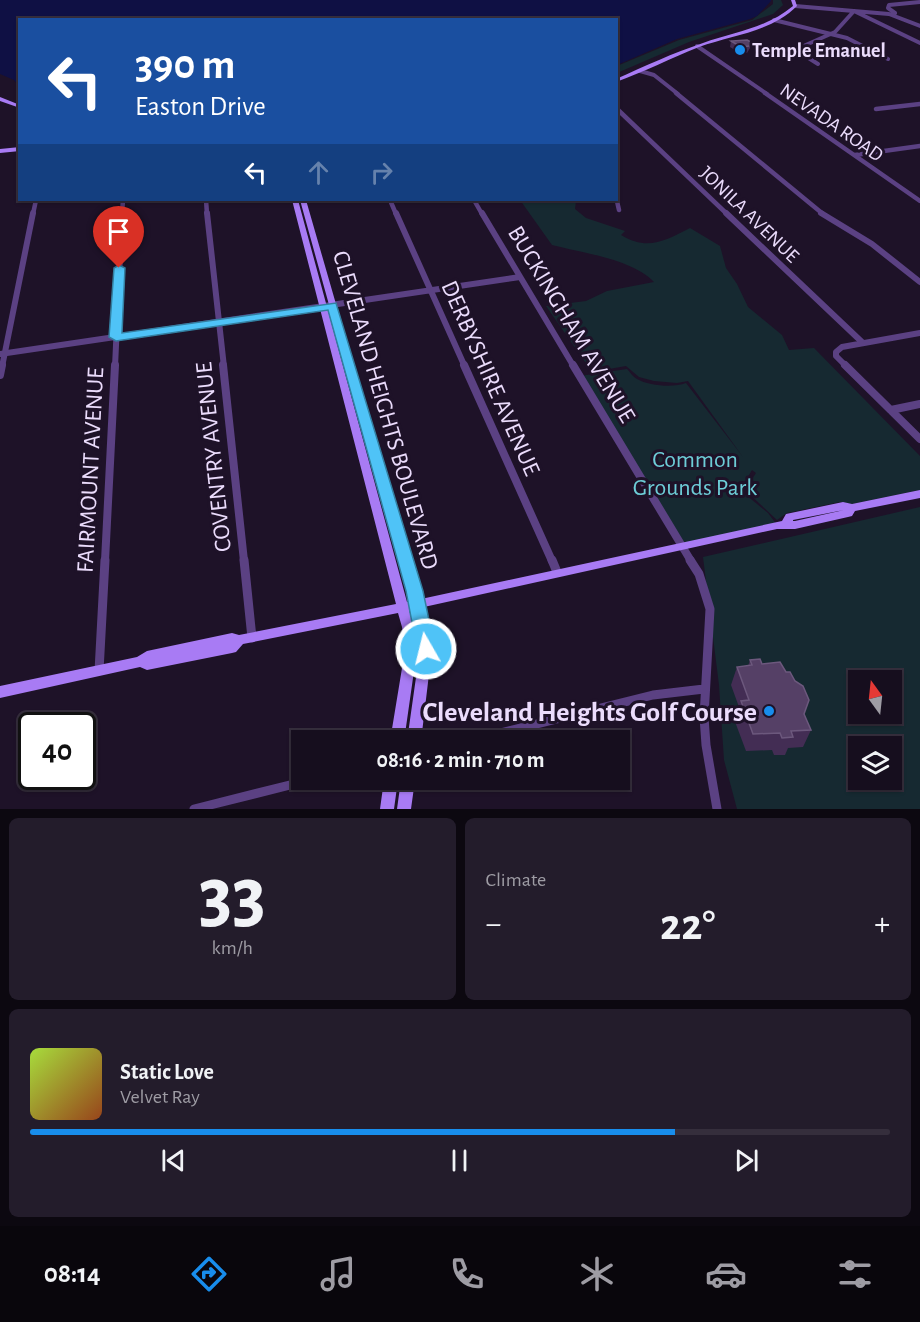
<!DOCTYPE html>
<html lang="en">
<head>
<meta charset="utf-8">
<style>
	:root { --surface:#160e1e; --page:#231c2b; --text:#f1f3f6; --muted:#9e9ca4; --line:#352e3c; --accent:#188dec }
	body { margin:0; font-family:"Alegreya Sans",sans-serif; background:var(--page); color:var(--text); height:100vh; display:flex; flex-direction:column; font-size:22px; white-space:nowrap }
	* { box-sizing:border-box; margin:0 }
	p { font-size:20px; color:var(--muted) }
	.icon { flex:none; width:33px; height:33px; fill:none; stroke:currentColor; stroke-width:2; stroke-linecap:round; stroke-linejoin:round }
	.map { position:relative; height:809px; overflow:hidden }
	.details { display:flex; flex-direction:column; gap:9px; padding:9px; background:#0c0810; flex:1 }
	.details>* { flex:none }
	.hud { position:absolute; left:18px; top:18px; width:600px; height:183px; border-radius:0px; box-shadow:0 2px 4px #0004,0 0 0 2px var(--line); background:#1a4fa0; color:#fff; overflow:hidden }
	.needle { width:39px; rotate:345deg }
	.buttons { position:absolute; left:848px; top:670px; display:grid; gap:12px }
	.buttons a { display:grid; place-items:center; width:54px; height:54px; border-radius:0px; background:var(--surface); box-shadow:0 2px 4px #0004,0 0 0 2px var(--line); font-size:30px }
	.speed { position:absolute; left:18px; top:712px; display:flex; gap:12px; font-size:30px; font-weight:700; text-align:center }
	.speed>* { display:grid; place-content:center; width:78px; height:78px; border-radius:50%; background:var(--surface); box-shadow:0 2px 4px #0004,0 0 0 2px var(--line); line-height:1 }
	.speed .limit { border:3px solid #111; border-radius:9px; background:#fff; color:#111 }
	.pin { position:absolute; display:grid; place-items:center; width:51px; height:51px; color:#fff; margin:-62px -26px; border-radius:50% 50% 50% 0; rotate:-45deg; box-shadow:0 0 6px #0007 }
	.pin .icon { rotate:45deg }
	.me { position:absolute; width:66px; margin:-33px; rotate:352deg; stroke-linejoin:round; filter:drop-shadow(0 0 4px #0008) }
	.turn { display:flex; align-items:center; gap:21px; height:126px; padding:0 18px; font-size:27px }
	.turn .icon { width:78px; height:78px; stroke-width:2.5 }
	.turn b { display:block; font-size:42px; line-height:51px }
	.lanes { display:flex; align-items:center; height:57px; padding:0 18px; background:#0003; justify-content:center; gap:30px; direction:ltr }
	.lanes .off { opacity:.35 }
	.big { font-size:45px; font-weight:700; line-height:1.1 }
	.details .card { flex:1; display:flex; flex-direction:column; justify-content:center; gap:9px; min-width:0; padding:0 21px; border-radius:9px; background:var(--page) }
	.details .dial { align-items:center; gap:0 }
	.dial b { font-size:78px; line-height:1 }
	.song { display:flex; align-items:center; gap:18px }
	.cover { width:72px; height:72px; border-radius:9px; background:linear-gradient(135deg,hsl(80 70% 55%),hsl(20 70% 35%)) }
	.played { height:6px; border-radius:3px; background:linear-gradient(90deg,var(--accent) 75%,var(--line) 75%) }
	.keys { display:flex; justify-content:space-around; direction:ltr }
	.heat { display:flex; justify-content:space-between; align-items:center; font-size:33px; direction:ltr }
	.details .tiles { flex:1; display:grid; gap:9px; grid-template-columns:1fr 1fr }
	.card:last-child { grid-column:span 2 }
	.trip { position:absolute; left:291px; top:730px; width:339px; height:60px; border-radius:0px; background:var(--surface); box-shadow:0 2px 4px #0004,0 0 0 2px var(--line); font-weight:700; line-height:60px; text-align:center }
	.dock { display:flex; height:96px; justify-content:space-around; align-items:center; background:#09060c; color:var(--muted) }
	.dock .icon { width:42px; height:42px }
	.dock .selected { color:var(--accent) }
	.dock b { font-size:27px; color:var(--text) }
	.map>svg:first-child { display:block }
</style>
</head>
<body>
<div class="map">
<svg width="920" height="809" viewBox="0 0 920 809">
	<rect width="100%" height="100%" fill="#1e1228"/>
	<path fill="#162931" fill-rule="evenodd" d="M773,0H781L783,5L773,14L689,42L617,73V66L679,40L752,20L773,4Z
		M520,200H576L575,209L586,218L625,231L621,235C647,251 665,241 690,228L720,246L726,268L737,284L748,307L782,335L789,350L814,348L920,456V490L852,504L840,502L787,513L777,520L745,490L756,473L752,470L740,490L768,513L777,525L683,545L580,376L627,369C630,372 633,377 637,379C649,386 674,388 686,383L743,457L688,381L677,383L654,381L639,377L626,366L592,372L546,306L586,301L607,291L654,282C632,259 583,253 552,245Z
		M920,507V809H737L724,760L719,685L703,557ZM858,681H891V714H858ZM858,747H891V780H858Z"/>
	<path fill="#0f1044" d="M0,0H771V1L757,16L750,19L677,39L617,65L616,20H20L19,86L14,80L0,74Z"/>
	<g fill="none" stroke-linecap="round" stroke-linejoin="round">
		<path stroke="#5b4183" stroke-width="4" d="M795,6L889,14L920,26
			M893,14L895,13L888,8L889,5L920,2
			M774,20L847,38L888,59
			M697,46L767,94
			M818,64L799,52V48L835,32L854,11L920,43
			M640,71L654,75L678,94"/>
		<path stroke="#5b4183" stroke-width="4.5" d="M676,93L823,214
			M765,93L920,201
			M616,108L727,214
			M876,109L920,104
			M855,155L920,146
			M616,197L619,210
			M206,200L207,214
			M390,200L396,214
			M474,200L482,214
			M33,214L36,200
			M122,214L123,200"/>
		<path stroke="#5b4183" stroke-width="6" d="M207,213L224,367
			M396,213L465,367
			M482,213L574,367
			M726,213L863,343
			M821,213L872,244L920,282
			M0,354L520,277
			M2,367L33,213
			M115,367L122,213
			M847,367L836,356V352L842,347L920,333"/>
		<path stroke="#5b4183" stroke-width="8" d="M223,365L244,561
			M464,365L552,561
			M573,365L691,561
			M845,365L920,439
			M0,375L2,365
			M891,410L920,404
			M105,561L115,365"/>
		<path stroke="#5b4183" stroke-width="9" d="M244,560L252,638
			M552,560L557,572
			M690,560L699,574L710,609L704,717L706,745L717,809
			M99,671L105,560
			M468,741L653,695L704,689
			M194,809L310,780"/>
		<path fill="#a87bf4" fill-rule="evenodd" d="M791,0H795L797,6C771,32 732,35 699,47C671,58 644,72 616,82V79C645,66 673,53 703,43C734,32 767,28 793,6Z
			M0,97L20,105V108L0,101Z
			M20,147V151L0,153V149Z
			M292,200H298L407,602L411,601L300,200H306L421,599L782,521L786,514L843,502L852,504L920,490V498L855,511L852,516L848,517L795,529H777L424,607L429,625L432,649L421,741H407L420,649L417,625L413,610H409L414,627L417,650L404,741H390L405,650L402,627L398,613L243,644L236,652L232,653L147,670L140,667L0,698V686L137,657L147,651L232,633L239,635L396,604ZM844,510L795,521H793V520Z
			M384,780H398L394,809H380Z
			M401,780H415L411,809H397Z"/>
	</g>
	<path fill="#432d54" d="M731,41L751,42L750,48L747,53H740L730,47Z
		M750,660L762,664L804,714L811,730L803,747L788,748L785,755H774L772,750L746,751L734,719L739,707L731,685L737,667L748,666Z"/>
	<path fill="#554066" stroke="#6c587d" stroke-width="1.5" d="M747,40L751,42L749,46L741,47L731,41Z
		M760,659L762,664L780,662L786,672H790L795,681L803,686L809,700L804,714L811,730L791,731L793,737L782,738L780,733L753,734L741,701L749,700L737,667L752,665L750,660Z"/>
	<path fill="#4fc3f7" stroke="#337fa1" stroke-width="1.5" d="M119,265L125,268L122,333L336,303L423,591L435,649L432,655L426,657L419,655L417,649L406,591L328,310L116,341L109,337L114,268Z"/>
	<g fill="#188dec" stroke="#1e1228" stroke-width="2">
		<circle cx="740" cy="50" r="6"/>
		<circle cx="769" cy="711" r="6"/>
	</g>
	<g text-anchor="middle" stroke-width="6" stroke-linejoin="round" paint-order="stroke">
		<g font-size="20" font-weight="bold" fill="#ebdcfc" stroke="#1e1228" text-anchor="start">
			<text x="752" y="57">Temple Emanuel</text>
		</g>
		<g font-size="20" fill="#ebdcfc" stroke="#1e1228">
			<text transform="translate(832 122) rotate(35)" y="7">NEVADA ROAD</text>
			<text transform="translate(750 214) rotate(44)" y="7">JONILA AVENUE</text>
		</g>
		<g font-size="24" fill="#ebdcfc" stroke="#1e1228">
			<text transform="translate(572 324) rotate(59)" y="8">BUCKINGHAM AVENUE</text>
			<text transform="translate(491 378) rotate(66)" y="8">DERBYSHIRE AVENUE</text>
			<text transform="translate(386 410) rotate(74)" y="8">CLEVELAND HEIGHTS BOULEVARD</text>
			<text transform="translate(213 457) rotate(-96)" y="8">COVENTRY AVENUE</text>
			<text transform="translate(90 470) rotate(-87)" y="8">FAIRMOUNT AVENUE</text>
		</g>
		<g font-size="24" fill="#6dcdd7" stroke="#1e1228">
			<text x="695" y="467">Common<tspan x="695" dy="28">Grounds Park</tspan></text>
		</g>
		<g font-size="28" font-weight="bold" fill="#ebdcfc" stroke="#1e1228" text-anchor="end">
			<text x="757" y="721">Cleveland Heights Golf Course</text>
		</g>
	</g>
</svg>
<div class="buttons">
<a><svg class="needle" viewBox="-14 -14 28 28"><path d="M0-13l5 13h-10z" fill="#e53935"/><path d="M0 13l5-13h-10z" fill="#9e9ca4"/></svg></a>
<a><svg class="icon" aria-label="layers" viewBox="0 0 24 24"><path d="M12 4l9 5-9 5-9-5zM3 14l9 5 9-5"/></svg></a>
</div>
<div class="speed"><div class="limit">40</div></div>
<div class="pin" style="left:119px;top:268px;background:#d93025"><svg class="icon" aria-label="arrive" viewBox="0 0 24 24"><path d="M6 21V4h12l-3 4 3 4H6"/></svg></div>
<svg class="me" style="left:426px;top:649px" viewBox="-20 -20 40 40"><circle r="17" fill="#4fc3f7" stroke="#fff" stroke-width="3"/><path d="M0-11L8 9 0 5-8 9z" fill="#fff"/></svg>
<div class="trip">08:16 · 2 min · 710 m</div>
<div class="hud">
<div class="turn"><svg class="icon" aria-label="left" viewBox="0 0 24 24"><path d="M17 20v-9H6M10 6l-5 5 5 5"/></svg><div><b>390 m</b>Easton Drive</div></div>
<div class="lanes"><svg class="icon" aria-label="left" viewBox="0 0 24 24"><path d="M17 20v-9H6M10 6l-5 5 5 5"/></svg><svg class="icon off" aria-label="ahead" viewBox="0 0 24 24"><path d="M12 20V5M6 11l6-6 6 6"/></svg><svg class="icon off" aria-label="right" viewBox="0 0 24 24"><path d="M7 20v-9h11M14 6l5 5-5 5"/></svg></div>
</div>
</div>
<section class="details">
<div class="tiles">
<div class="card dial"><b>33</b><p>km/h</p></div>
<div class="card"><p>Climate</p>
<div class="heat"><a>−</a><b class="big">22°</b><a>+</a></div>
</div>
<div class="card">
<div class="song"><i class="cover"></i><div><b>Static Love</b><p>Velvet Ray</p></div></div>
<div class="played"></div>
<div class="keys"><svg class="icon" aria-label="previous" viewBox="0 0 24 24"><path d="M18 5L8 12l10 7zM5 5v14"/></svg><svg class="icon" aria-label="pause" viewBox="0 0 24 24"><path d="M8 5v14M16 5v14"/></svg><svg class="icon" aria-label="next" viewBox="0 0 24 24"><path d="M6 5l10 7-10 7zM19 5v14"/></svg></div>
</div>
</div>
</section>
<nav class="dock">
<b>08:14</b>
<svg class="icon selected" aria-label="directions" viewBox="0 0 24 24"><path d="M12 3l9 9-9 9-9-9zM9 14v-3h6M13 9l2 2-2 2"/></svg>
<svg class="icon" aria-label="music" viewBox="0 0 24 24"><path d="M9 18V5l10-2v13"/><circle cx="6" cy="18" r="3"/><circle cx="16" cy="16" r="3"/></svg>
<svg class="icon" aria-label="phone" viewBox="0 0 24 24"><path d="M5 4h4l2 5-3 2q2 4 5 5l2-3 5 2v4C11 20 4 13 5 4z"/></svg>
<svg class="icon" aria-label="climate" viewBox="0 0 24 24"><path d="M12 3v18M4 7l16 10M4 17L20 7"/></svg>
<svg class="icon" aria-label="car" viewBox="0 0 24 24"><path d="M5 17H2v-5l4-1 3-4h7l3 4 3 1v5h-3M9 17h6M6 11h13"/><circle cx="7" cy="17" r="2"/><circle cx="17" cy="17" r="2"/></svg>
<svg class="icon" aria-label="filters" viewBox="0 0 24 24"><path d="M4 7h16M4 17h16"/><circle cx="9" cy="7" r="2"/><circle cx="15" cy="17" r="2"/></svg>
</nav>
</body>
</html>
